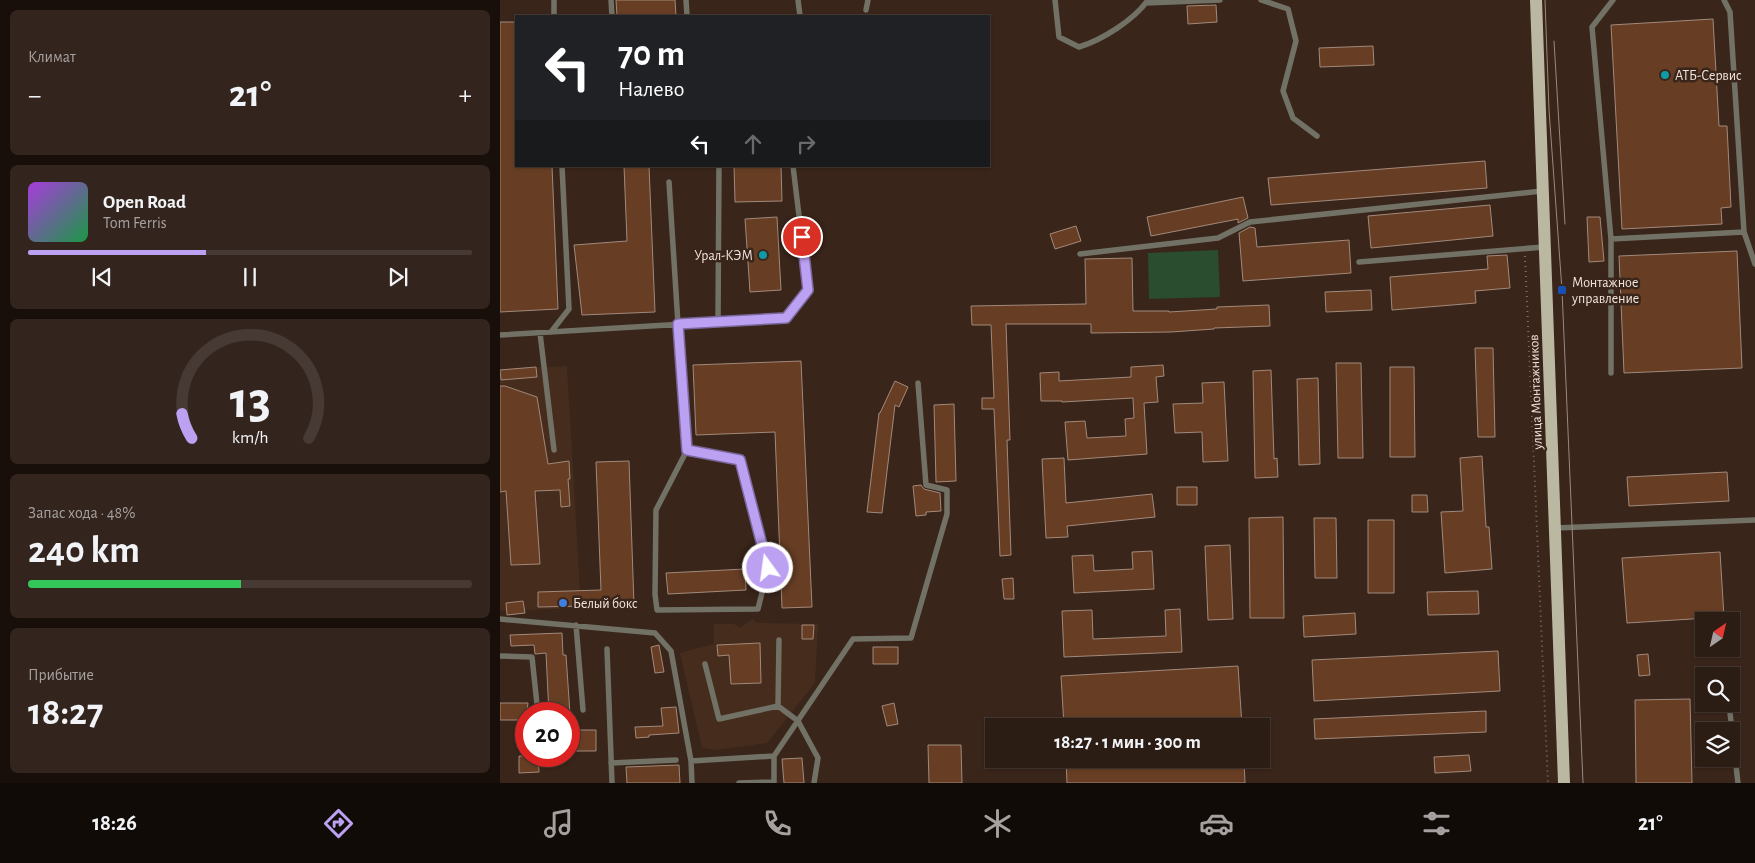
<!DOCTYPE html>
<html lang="ru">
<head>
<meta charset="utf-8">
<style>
	:root { --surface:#2b1c14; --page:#33251d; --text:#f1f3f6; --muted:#a6a1a0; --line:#473a34; --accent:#bca0f2 }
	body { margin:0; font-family:"Alegreya Sans",sans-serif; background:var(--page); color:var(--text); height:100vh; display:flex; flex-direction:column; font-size:19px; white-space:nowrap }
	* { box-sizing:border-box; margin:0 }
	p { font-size:16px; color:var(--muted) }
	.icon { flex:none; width:28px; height:28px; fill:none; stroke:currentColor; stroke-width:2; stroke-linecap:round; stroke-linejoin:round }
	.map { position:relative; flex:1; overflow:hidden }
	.panel { display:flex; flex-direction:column; gap:10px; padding:10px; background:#180f0b; width:500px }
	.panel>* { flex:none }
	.hud { position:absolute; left:15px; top:15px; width:475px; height:152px; border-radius:0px; box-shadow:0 1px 4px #0004,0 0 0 1px var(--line); background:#202124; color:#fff; overflow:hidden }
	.needle { width:32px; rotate:34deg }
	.tools { position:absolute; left:1195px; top:612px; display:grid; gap:10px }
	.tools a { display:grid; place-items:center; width:45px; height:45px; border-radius:0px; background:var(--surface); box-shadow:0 1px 4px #0004,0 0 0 1px var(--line); font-size:25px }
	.speed { position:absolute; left:15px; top:702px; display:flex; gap:10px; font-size:25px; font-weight:700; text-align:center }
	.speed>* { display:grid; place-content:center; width:65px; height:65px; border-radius:50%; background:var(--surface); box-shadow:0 1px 4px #0004,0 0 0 1px var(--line); line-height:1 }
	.speed .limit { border:8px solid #d22; background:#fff; color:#111 }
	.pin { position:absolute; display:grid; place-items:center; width:42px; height:42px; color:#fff; margin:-21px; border:2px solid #fff; border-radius:50%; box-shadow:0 1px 5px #0007 }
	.me { position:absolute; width:55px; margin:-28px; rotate:346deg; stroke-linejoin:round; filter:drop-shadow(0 0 4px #0008) }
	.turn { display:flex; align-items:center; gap:18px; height:105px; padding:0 20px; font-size:22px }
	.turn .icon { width:65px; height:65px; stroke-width:2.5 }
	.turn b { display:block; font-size:35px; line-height:42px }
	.lanes { display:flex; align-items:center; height:48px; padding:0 20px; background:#0003; justify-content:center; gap:25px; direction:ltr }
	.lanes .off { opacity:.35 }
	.big { font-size:38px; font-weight:700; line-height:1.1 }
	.panel .card { flex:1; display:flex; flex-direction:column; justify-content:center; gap:8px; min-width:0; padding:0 18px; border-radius:8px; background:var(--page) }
	.panel .dial { align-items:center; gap:0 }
	.dial svg { height:130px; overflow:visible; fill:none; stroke:var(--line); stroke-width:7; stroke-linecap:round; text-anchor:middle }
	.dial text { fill:var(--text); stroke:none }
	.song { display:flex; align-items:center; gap:15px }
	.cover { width:60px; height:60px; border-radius:8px; background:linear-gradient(135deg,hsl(280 70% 55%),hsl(140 70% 35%)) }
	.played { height:5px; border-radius:2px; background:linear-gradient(90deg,var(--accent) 40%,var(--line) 40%) }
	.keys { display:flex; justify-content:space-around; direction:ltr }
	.heat { display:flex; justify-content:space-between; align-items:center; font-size:28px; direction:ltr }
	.charge { height:8px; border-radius:4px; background:linear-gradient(90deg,#34c759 48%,var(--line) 0) }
	.trip { position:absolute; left:485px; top:718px; width:285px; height:50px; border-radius:0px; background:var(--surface); box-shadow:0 1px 4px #0004,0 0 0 1px var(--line); font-weight:700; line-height:50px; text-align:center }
	.menu { display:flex; height:80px; justify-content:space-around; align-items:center; background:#110b08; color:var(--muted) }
	.menu .icon { width:35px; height:35px }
	.menu .current { color:var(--accent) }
	.menu b { font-size:22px; color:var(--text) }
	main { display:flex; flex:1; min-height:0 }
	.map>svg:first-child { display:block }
</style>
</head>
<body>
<main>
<section class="panel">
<div class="card"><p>Климат</p>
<div class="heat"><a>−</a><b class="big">21°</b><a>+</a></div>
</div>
<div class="card">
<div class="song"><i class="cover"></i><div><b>Open Road</b><p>Tom Ferris</p></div></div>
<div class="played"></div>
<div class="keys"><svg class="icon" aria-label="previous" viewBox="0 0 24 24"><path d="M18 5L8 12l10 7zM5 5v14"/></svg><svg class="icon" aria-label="pause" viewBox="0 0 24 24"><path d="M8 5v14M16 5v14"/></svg><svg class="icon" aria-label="next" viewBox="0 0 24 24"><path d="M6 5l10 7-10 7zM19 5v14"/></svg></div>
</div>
<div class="card dial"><svg viewBox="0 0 100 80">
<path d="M14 69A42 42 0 1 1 86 69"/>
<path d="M14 69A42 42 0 0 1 8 54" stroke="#bca0f2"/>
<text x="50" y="56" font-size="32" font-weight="700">13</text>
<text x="50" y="72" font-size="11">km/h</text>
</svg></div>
<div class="card"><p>Запас хода · 48%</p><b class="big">240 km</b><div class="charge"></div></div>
<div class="card"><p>Прибытие</p><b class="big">18:27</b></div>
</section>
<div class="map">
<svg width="1255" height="783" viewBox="0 0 1255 783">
	<rect width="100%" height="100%" fill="#39251a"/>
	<path fill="#462c1d" d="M67,366L81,608L0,611V369Z
		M252,619L257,623L318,624L315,683L267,743L216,750L202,748L180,653L214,644V624H234L240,628Z"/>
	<path fill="#2a4c2f" d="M718,250L720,297L649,299L648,253Z"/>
	<path fill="#673e24" stroke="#a2897b" d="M116,0H175L176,16H117Z
		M716,5L717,22L688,24L687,6Z
		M1213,19L1219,126H1227L1231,207L1221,208L1222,224L1122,229L1111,25Z
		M0,22H16V166H52L58,309L0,312Z
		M873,46L874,65L820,67L819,48Z
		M985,161L987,188L771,205L768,178Z
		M124,166H149L155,312L82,315L74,245L127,241Z
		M234,166H281L282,201L235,202Z
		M743,197L748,218L738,223V219L651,236L647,217Z
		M990,205L993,236L871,248L868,216Z
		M277,217L281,290L250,292L245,219Z
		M1087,217H1100L1104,261L1089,262Z
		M576,226L581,241L555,249L550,234Z
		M750,227L755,228L757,247L849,240L851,273L743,281L739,233Z
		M1237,251L1242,368L1124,373L1119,256Z
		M1007,255L1010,288L975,291L976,303L892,310L890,277L988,269L987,256Z
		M632,258L633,311H669V312L717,309V307L769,305L770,326L714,328V329L671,332L591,333V324H506L510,440H507L511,555L500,556L494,409H482V398H494L491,325H472L471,306L586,304L585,259Z
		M871,290L872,310L826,312L825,292Z
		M975,348H993L995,437H978Z
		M301,361L312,607L282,608L275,432L196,435L193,365Z
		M836,363H861L863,458H838Z
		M663,365L664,376L656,377L658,402L644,403L647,454L568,460L565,422L585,421L587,438L626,436L625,419L634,418L633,398L562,402V401H541L540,373L559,372V381L631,377V367Z
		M36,367L37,377L1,380L0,370Z
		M890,367H914L915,457H890Z
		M771,370L774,459L777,458L778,477L755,478L753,371Z
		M818,378L820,464L799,465L797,379Z
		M395,381L408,387L399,407L395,405L382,513L367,512L379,413H380Z
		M724,382L728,461L703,462L702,432L675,433L673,404L703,403L702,383Z
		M0,386H5L37,397L48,464L69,461L70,479H68L70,506L61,507L60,490L35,491L40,564L11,565L6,491L0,492Z
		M454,404L456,481L436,482L434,405Z
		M982,456L986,527H989L992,569L945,573L941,512L963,511L960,458Z
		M564,458L566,503L652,494L655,517L567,526L568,537L546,538L542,459Z
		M129,461L134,605L38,607V592L101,590L96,462Z
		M1227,472L1229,501L1129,506L1127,477Z
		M421,485L424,489L440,493L441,511L426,512V515L416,516L413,486Z
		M677,487H697V505H677Z
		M912,495H927L928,512H912Z
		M783,517L784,618H750L749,518Z
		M814,518H836L837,578H815Z
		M868,520H894V593H868Z
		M730,545L733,619L708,620L705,546Z
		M652,551L654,589L574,593L572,556L593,555L594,571L633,569L632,552Z
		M1220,552L1224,617L1127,623L1122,558Z
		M245,569L246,590L168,594L166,573Z
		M513,578L514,599H504L502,579Z
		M978,591L979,614L928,615L927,592Z
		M23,601L25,613L7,615L6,603Z
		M680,609L682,652L564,657L562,611L592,610L593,639L666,636L665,610Z
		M855,613L856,634L804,637L803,616Z
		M302,625H314L313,639H302Z
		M62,633L63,655H66L70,714H49L46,653L35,654L34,645L11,646L10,635Z
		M260,643L261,683L231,684L229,655L218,656L217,645Z
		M159,645L164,672L155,673L151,647Z
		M373,647H398V664H373Z
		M998,651L1000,691L814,701L812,660Z
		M1148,654L1150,675L1139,676L1137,655Z
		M738,666L742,726H564L561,676Z
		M1190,699L1192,783H1136L1135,700Z
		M0,703H28L26,720H0Z
		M394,703L398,724L387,726L382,706Z
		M176,707L179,733L149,735V737L136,738L135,727L163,726L161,708Z
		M986,711V732L815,739L814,719Z
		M69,730H96V751H69Z
		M428,745H461L462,783H429Z
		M969,755L971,771L935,773L934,757Z
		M19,756H38L39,772L19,773Z
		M302,758L304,783H284L282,759Z
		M566,759H744L745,783H567Z
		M179,765L180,783H127L126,767Z"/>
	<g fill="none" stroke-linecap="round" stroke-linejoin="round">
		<path stroke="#816f66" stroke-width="2" stroke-dasharray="1 4" stroke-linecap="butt" d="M1025,256L1048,783"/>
		<path stroke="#727166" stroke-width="5.5" d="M54,0V16
			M111,0L112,16
			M186,0L187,16
			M298,0L300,16
			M555,0L559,37L579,47C602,40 634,20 648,0
			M761,0L788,9L796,41L783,91L793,118L817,136
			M1113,0L1092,27L1111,239L1244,232L1230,12L1224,0
			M646,3L720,0
			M366,10L368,0
			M169,182L178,324L187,450L156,510L155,594L157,610L258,609L268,568L240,460L187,450
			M1244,232L1255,264
			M580,254L718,238L750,222L1042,191
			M859,262L1044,247
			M218,322L219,166
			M51,332L69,309L62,166
			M40,333L54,450
			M0,335L286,318L308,290L293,166
			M1111,373V239
			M1055,528L1255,520
			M0,619L155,633L171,651L191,761L192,783
			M76,625L83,710
			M107,649L112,783
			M0,656L32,657L38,714
			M205,664L219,719L278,706L279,640
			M1229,704L1238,783
			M278,706L298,721L318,758L314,783
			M191,761L274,756L353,639L411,638L447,514V490L426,485L418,383
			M111,763L176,760
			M239,783L274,782V756"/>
		<path stroke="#bab8a1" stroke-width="12" d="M1036,0L1064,783"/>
		<path stroke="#9a8980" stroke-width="1" d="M1045,0L1049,110L1062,290L1083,783
			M1054,41L1065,224"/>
	</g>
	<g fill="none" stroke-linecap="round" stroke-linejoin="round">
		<g stroke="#7a689d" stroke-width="12">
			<path id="route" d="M268,568L240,460L187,450L178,324L286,318L308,290L302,237"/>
		</g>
		<use href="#route" stroke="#bca0f2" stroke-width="9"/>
	</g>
	<g fill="#0f9aa8" stroke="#39251a" stroke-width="2">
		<circle cx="1165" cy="75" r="5"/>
		<circle cx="263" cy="255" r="5"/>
	</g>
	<rect fill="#1a4fb4" stroke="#39251a" stroke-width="2" x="1057" y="285" width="10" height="10" rx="2.5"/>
	<circle fill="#3f7fe0" stroke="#39251a" stroke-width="2" cx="63" cy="603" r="5"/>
	<g text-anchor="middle" stroke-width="5" stroke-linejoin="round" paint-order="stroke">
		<g font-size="14" fill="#f1e3dc" stroke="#39251a" text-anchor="start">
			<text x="1175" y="80">АТБ-Сервис</text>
			<text x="253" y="260" text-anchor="end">Урал-КЭМ</text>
			<text x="1072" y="287">Монтажное<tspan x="1072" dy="16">управление</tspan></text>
			<text x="73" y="608">Белый бокс</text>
		</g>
		<g font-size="14" fill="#f1e3dc" stroke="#39251a">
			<text transform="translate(1035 392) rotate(-92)" y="5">улица Монтажников</text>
		</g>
	</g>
</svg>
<div class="tools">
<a><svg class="needle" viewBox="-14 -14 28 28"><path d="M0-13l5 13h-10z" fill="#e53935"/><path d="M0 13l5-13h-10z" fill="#a6a1a0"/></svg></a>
<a><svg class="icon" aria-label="search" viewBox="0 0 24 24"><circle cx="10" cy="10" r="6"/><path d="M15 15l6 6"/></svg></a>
<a><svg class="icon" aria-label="layers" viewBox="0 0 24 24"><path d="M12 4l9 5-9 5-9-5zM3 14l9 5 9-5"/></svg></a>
</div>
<div class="speed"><div class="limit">20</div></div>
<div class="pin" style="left:302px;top:237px;background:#d93025"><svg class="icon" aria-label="arrive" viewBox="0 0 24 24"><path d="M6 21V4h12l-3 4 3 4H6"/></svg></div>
<svg class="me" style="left:268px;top:568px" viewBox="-20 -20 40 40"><circle r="17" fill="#bca0f2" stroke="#fff" stroke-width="3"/><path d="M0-11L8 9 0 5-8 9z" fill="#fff"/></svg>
<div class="trip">18:27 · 1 мин · 300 m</div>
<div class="hud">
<div class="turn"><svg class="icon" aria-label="left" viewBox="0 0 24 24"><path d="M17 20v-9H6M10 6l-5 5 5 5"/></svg><div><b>70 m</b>Налево</div></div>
<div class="lanes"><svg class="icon" aria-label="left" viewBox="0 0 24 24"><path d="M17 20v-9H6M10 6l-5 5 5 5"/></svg><svg class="icon off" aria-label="ahead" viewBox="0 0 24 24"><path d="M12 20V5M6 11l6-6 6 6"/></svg><svg class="icon off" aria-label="right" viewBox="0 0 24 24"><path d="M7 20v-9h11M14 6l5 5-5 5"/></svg></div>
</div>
</div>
</main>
<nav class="menu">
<b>18:26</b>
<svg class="icon current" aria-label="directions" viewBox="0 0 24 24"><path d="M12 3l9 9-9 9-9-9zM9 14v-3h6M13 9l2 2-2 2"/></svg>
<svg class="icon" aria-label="music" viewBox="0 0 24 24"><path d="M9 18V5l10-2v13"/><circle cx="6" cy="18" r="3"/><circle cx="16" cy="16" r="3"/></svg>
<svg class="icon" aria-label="phone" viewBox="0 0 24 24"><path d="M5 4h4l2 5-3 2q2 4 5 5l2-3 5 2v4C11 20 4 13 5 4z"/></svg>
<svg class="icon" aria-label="climate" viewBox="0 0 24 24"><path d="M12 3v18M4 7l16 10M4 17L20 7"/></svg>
<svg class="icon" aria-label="car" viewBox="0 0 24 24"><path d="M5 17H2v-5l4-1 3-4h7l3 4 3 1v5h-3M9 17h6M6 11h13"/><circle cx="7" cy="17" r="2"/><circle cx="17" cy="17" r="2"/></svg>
<svg class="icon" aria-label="filters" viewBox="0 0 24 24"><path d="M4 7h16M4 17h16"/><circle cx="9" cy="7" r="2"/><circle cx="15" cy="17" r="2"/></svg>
<b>21°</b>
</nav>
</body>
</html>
